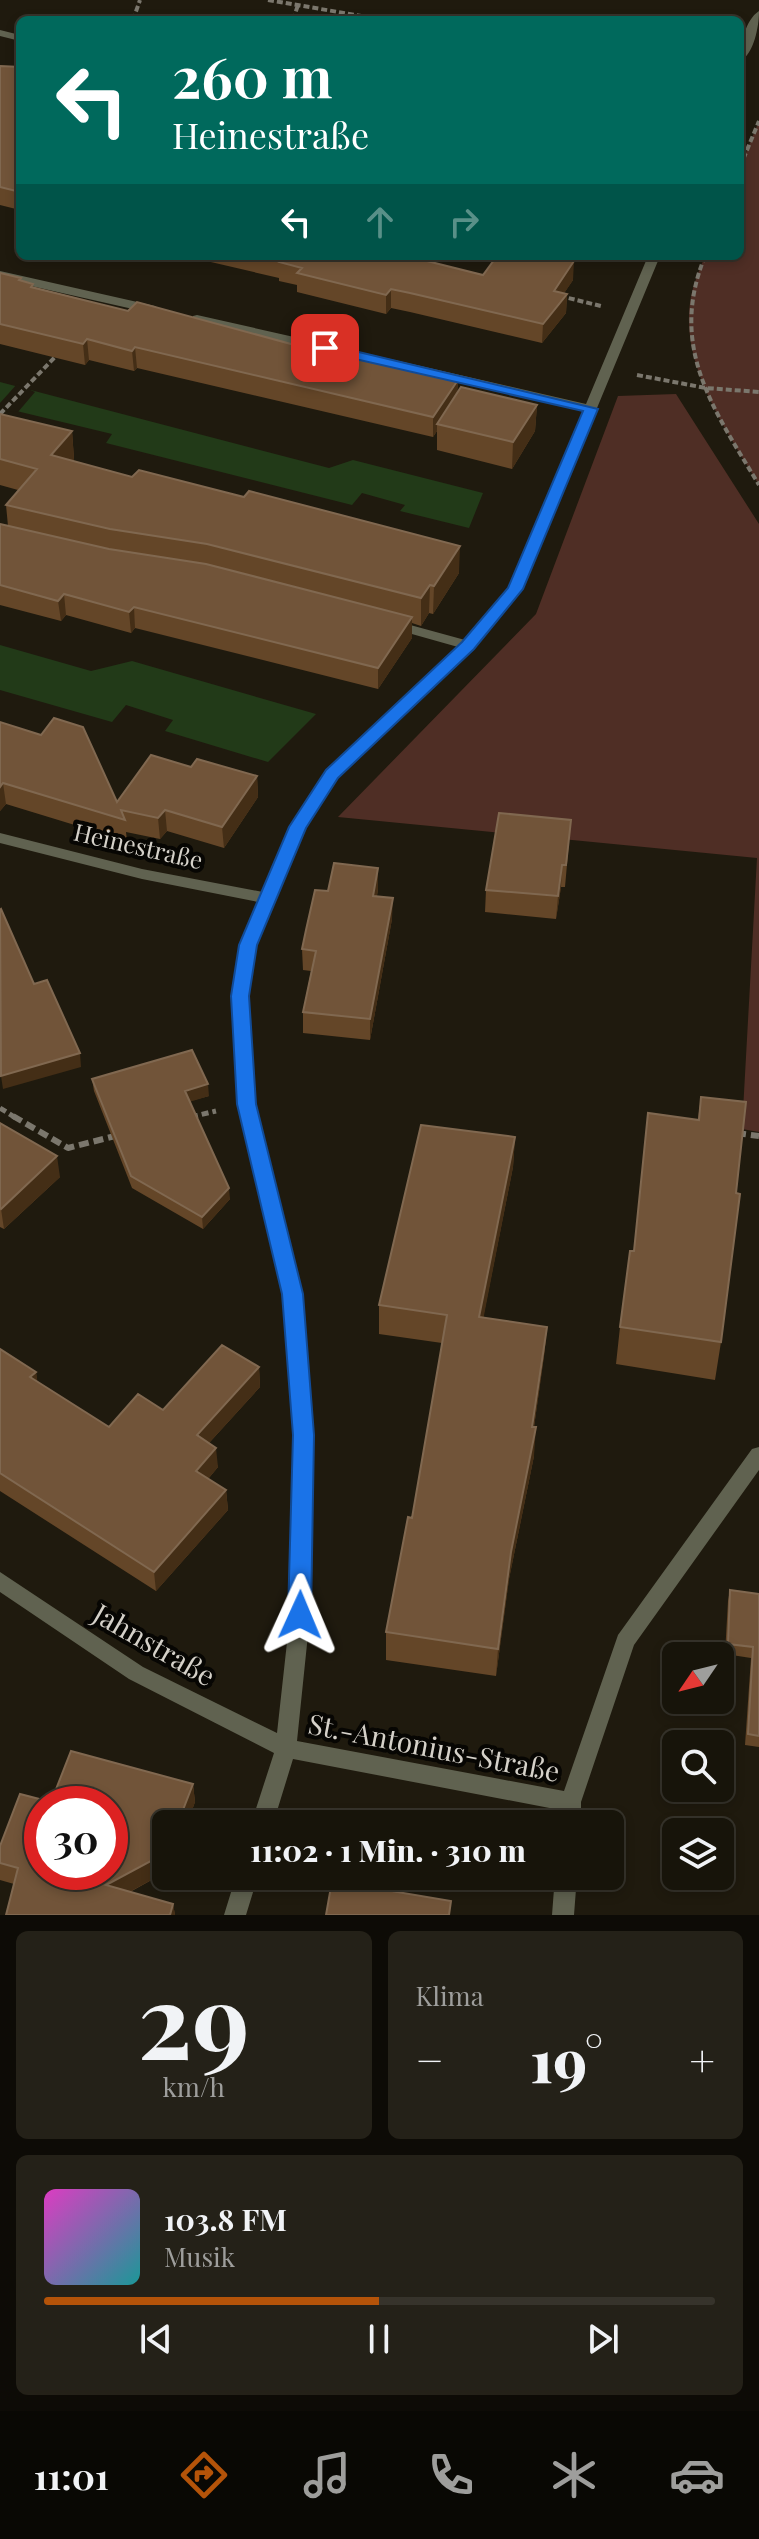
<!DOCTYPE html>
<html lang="de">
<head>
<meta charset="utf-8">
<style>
	:root { --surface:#17140a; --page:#242118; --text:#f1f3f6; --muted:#9e9e9c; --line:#36332b; --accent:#b45309 }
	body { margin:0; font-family:"Playfair Display",serif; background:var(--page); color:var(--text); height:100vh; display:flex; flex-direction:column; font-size:30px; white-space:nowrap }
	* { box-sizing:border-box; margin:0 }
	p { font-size:26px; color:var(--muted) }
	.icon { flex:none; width:44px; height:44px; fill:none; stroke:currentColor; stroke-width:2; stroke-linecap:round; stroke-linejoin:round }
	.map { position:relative; height:1915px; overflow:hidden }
	.details { display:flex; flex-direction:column; gap:16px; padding:16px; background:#0d0b06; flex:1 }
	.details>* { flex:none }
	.banner { position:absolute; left:16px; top:16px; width:728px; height:244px; border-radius:12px; box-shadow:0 4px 12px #0003,0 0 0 2px var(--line); background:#00695c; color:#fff; overflow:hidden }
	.needle { width:52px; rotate:235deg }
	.fabs { position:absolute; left:662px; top:1642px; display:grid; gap:16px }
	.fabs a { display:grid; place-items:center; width:72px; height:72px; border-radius:12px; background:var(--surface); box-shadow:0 4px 12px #0003,0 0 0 2px var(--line); font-size:40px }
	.speed { position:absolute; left:24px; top:1786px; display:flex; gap:16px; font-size:40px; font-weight:700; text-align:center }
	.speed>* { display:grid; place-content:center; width:104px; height:104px; border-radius:50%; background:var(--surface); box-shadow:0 4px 12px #0003,0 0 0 2px var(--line); line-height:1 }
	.speed .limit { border:12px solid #d22; background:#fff; color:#111 }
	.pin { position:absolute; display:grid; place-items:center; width:68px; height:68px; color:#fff; margin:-34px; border-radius:16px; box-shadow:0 4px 12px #0006 }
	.me { position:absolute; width:88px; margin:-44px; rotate:1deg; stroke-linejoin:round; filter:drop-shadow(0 0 6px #0008) }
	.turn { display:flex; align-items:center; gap:28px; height:168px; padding:0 24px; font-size:36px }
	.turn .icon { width:104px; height:104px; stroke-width:2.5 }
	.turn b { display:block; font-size:56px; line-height:68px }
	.lanes { display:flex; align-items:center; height:76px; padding:0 24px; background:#0003; justify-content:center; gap:40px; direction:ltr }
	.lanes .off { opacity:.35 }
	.big { font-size:60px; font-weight:800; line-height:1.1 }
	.details .widget { flex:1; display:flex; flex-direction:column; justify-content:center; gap:12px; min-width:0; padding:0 28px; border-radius:12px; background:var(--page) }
	.details .dial { align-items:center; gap:0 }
	.dial b { font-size:104px; line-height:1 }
	.song { display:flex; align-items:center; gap:24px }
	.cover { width:96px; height:96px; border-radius:12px; background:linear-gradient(135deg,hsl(310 70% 55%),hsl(180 70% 35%)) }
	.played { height:8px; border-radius:4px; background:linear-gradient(90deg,var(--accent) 50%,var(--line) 50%) }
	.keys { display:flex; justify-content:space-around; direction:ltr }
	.heat { display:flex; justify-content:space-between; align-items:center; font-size:44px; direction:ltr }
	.details .tiles { flex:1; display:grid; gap:16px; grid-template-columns:1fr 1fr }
	.widget:last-child { grid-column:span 2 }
	.trip { position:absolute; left:152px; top:1810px; width:472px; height:80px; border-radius:12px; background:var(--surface); box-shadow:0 4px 12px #0003,0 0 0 2px var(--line); font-weight:800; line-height:80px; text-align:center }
	.dock { display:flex; height:128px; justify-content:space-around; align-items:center; background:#090804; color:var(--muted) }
	.dock .icon { width:56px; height:56px }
	.dock .on { color:var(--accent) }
	.dock b { font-size:36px; color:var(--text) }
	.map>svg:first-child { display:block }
</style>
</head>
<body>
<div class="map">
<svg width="759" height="1915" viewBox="0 0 759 1915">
	<rect width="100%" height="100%" fill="#1f1a0e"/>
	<path fill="#4f2e25" d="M759,121V485C728,432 681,368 690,303C692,287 699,271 705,256H740V167Z
		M676,394L759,524V1132L742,1129L757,858L338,817L536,614L618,396Z"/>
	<path fill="#223a18" d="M0,382L329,468L353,460L483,493L469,528L400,511L405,505L362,493L352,505L106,443L112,434L0,407Z
		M0,645L91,671L132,661L316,714L268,762L165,731L173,720L126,705L112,722L0,690Z"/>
	<path fill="#1f1a0e" d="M17,384L35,392L18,412L0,411V403Z"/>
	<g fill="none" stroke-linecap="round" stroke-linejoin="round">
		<path stroke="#7b776d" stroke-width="4" stroke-dasharray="6 3" stroke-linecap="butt" d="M268,0L385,20
			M133,20L140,0
			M293,20L298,5
			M740,167L759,121
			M705,256C668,347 713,408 759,485
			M560,296L601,306
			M637,375L706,388L759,392
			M0,414L57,355"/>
		<path stroke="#7b776d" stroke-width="5" stroke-dasharray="7 4" stroke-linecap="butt" d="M0,1108L16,1118
			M191,1117L216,1111"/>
		<path stroke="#7b776d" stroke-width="6" stroke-dasharray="10 5" stroke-linecap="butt" d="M13,1116L68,1148L115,1136
			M191,1117L197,1116
			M736,1133L759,1136"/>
		<path fill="#606250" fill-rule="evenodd" d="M759,11C759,27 754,53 740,62C740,46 745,20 759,11Z
			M0,30L20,35V41L0,36Z
			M648,256H660L522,589L473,648L337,778L305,828L256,945L248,996L255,1104L301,1294L313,1435L310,1615L297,1741L564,1791L618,1635L752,1449L759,1447V1470L634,1645L581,1802V1824H559L560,1810L293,1759L273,1824H251L274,1753L129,1679L0,1592V1572L143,1667L277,1733L290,1615L295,1435L283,1294L239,1104L232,996L240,945L258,902L142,879L0,843V833L142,869L263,892L290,827L327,770L458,647L387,627L385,624L387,621L392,620L465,640L509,588L583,411L364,361L358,357L364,353L586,404Z
			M0,271L155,306L161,310L155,314L0,279Z
			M197,315L334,346L340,350L334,354L193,322V316Z
			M236,1876H258L246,1915H224Z
			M555,1876H577L574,1915H552Z"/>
	</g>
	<path fill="#644628" d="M0,66L20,67V210L0,205Z
		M185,256H407L483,275L563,259L573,280L564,293L567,294L566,313L542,343L410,312L391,308L386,314L297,292V285L279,281V278Z
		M0,273L22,281L34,287L128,311L458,380L457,393L537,405L535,431L512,469L437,450V431L433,437L137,368L134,371L89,360L85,365L0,344Z
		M0,414L72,431L74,459L72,461L459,573L433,614L429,613L421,626L412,623V638L378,689L135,628L131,633L66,615L61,621L0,605V524L8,526L6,505L18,490L0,485Z
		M0,722L117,802L191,767L257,776L258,797L224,848L167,831L160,839L126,832L127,841L6,804L0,811Z
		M569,842L565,887H561L556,919L485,912L486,890Z
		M378,889L377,896L392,919L370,1040L303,1033V1012L311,971L303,970L302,949L328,891Z
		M92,1079L209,1096L190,1101L230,1199L203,1229L132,1188L94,1091Z
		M701,1097L721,1342L715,1380L616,1364L620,1327L633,1251L698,1119Z
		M0,1123L60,1177L4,1229L0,1227Z
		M515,1137L513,1167L483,1318L547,1327L544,1356L534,1427V1456L509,1579L496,1676L386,1660V1632L412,1518L442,1343L379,1334V1305Z
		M0,1349L36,1372L37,1382L109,1427L163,1410L259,1367L260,1387L209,1443L218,1467L208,1479L226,1490L228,1510L156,1591L0,1491Z
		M730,1590L759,1594V1747L745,1745L751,1658L725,1654L728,1601Z
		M193,1784L195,1802L188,1821L166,1824V1872L130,1892L173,1904L175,1915H6L14,1884L0,1880V1846L51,1802Z"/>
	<path fill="#442e16" d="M574,261L573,280L553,310L554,291Z
		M391,289V308L386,314V295Z
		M567,294L566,313L542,343L543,324Z
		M87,339L89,360L85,365L83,344Z
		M135,347L137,368L134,371L132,351Z
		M458,380L457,400L437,424V431L433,437V417Z
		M537,405L535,431L512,469L513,442Z
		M72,431L74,459L54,482L51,455Z
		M460,546L459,573L433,614L434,586Z
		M430,585L429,613L421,626V598Z
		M64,594L66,615L61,621L58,601Z
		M134,607L135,628L131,633L129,612Z
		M412,617V638L378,689V668Z
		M257,776L258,797L224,848L222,827Z
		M3,783L6,804L0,811V787Z
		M165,810L167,831L160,839L158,818Z
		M562,865L561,887L556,919L558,896Z
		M378,868V889L373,917V896Z
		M393,898L392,919L370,1040V1019Z
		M80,1053L81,1067L3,1089L1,1076Z
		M208,1084L209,1096L186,1103L185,1091Z
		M515,1137L513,1167L478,1346L479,1317Z
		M57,1156L60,1177L4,1229L1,1209Z
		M229,1188L230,1199L203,1229L202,1217Z
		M547,1327L544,1356L530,1455L532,1427Z
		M259,1367L260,1387L198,1455L197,1435Z
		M36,1372L39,1392L30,1377Z
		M536,1427L534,1456L509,1579L496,1676L498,1649L511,1552Z
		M216,1448L218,1467L198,1491L196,1471Z
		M226,1490L228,1510L156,1591L154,1572Z
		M193,1784L195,1802L187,1824L183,1810Z
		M166,1853V1872L109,1903L106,1885Z
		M173,1904L175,1915H170Z"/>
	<path fill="#715439" stroke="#806850" stroke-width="2" fill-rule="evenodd" d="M0,66L20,67V192L0,187Z
		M266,256H407L483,275L497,256H552L574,261L554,291L567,294L543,324L410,293L391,289L386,295L297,273L302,268L279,262L281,259Z
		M0,273L21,278L19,280L33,284L31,287L128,311L137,302L313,350L317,345L458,380L433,417L135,347L132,351L87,339L83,344L0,324Z
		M461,387L537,405L513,442L437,424Z
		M0,414L72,431L51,455L132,477L139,470L244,497L249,491L460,546L434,586L430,585L421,598L207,544L110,529L6,505L37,469L0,459Z
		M0,524L109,549L206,564L412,617L378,668L134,607L129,612L64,594L58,601L0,585Z
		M54,718L83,727L117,802L151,755L191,767L197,759L257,776L222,827L165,810L158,818L121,810L125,820L3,783L0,787V722L41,735Z
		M499,813L571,820L566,865H562L558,896L486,890Z
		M334,863L378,868L373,896L393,898L370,1019L303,1012L316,951L302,949L306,930L315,890L328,891Z
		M1,909L34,984L47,980L80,1053L1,1076L0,910Z
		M192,1050L208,1084L185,1091L229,1188L202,1217L131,1176L92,1079Z
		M701,1097L746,1102L736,1193L740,1194L721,1342L620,1327L630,1251H634L648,1113L699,1120Z
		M0,1123L57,1156L1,1209L0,1208Z
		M421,1125L515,1137L479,1317L547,1327L532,1427H536L511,1552L498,1649L386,1632L408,1517L412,1518L447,1315L379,1305Z
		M222,1345L259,1367L197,1435L216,1448L196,1471L226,1490L154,1572L0,1473V1349L36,1372L30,1377L109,1427L138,1394L163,1410Z
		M730,1590L759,1594V1736L748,1734L753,1647L728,1644Z
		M71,1751L193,1784L183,1810L190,1824H166V1853L106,1885L173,1904L170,1915H6L18,1868L0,1863V1846L20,1794L51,1802ZM42,1804H110V1872H42Z
		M332,1881L451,1901L449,1915H326Z"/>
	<path fill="#1a73e8" stroke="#114b97" stroke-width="2" d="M325,344L598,409L523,589L474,649L338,778L306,828L257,945L249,996L256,1104L303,1294L314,1435L311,1615L308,1622L300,1625L292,1622L288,1615L293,1435L282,1294L237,1104L231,996L239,945L289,827L326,770L462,642L508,588L583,411L320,351V345Z"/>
	<g text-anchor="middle" stroke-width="8" stroke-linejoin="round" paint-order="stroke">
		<g font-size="24" fill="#d5d1c9" stroke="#070603">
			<text transform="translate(138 847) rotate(13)" y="8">Heinestraße</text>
		</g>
		<g font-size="28" fill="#d5d1c9" stroke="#070603">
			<text transform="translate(154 1645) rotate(30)" y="10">Jahnstraße</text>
			<text transform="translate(434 1748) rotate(11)" y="10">St.-Antonius-Straße</text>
		</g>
	</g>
</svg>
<div class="fabs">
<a><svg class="needle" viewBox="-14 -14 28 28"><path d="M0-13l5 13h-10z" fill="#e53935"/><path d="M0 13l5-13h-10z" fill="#9e9e9c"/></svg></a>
<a><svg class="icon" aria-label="search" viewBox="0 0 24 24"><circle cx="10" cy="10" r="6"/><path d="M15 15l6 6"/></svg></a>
<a><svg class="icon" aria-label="layers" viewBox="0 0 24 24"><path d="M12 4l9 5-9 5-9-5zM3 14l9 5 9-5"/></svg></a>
</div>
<div class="speed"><div class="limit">30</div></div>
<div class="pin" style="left:325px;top:348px;background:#d93025"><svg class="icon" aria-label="arrive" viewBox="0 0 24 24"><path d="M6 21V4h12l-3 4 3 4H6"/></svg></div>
<svg class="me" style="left:300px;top:1615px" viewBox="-20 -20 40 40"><path d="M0-17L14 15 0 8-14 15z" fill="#1a73e8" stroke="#fff" stroke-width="4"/></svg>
<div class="trip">11:02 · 1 Min. · 310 m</div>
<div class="banner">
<div class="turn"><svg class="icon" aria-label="left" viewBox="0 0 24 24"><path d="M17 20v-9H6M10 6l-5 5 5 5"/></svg><div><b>260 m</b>Heinestraße</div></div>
<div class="lanes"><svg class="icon" aria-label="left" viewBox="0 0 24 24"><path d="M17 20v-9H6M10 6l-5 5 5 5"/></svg><svg class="icon off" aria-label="ahead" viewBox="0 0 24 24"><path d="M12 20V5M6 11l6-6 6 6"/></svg><svg class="icon off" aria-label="right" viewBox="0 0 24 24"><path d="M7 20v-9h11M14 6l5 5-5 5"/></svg></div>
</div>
</div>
<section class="details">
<div class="tiles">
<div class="widget dial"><b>29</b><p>km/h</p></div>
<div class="widget"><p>Klima</p>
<div class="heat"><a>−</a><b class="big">19°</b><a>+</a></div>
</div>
<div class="widget">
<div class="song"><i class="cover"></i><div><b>103.8 FM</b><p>Musik</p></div></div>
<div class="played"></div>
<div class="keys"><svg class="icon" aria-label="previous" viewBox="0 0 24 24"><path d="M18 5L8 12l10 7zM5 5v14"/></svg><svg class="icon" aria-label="pause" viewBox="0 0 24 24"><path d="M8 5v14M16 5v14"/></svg><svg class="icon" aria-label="next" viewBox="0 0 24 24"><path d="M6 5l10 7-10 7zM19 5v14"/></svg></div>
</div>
</div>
</section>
<nav class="dock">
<b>11:01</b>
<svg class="icon on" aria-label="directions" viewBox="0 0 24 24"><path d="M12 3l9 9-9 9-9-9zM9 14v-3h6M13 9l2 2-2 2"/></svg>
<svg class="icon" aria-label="music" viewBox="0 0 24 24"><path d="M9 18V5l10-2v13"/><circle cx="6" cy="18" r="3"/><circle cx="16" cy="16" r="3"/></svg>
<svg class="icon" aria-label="phone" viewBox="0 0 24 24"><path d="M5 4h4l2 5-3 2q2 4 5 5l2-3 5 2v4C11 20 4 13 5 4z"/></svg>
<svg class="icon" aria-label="climate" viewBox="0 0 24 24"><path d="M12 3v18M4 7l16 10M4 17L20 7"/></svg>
<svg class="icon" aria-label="car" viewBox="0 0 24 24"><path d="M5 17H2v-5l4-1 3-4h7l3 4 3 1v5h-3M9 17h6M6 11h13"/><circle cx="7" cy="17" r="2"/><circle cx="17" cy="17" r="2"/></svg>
</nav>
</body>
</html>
